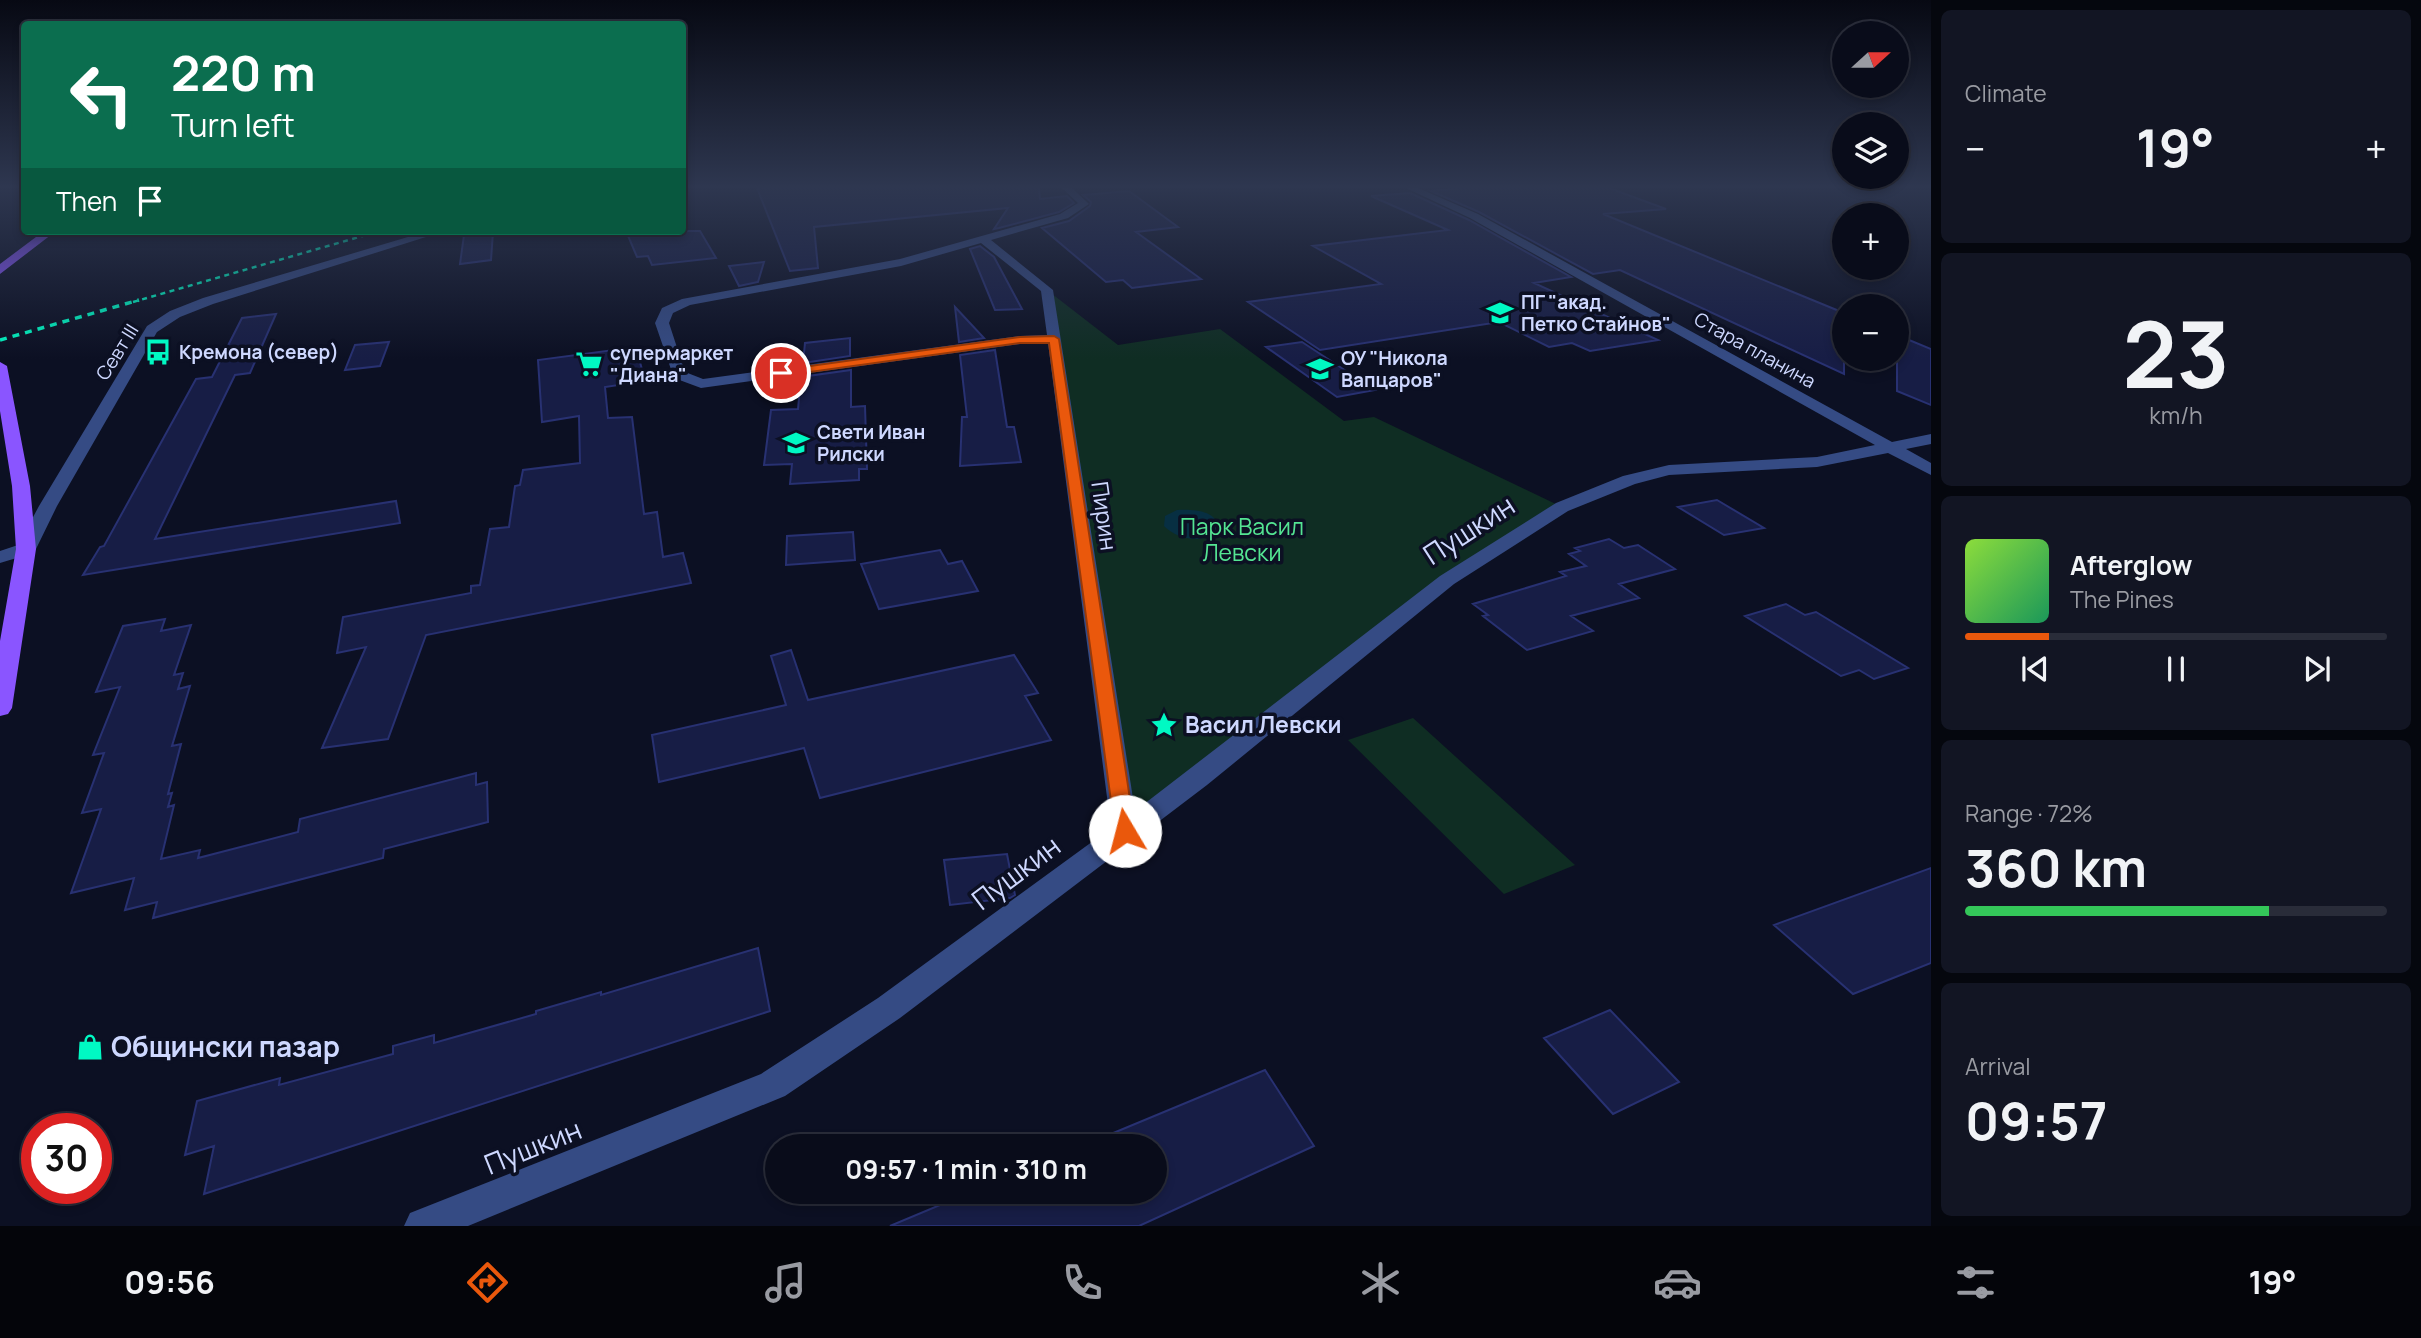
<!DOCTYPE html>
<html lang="en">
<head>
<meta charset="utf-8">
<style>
	:root { --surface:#090c1a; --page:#121523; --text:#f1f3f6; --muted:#999ba2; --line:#292c39; --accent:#ea580c }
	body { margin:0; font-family:Manrope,sans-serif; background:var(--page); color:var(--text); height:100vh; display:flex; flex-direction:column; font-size:26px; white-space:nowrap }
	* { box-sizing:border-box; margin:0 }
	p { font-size:23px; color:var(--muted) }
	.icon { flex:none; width:38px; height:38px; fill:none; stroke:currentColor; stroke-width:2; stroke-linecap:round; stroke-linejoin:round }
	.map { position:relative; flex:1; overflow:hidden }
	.details { display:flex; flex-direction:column; gap:10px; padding:10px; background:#05070e; width:490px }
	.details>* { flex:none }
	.banner { position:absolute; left:21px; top:21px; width:665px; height:214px; border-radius:7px; box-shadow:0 4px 10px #0003,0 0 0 2px var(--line); background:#0b6e4f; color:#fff; overflow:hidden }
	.needle { width:46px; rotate:69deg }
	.controls { position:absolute; left:1832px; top:21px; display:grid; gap:14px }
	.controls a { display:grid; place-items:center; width:77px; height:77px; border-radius:50%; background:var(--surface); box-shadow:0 4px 10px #0003,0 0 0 2px var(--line); font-size:35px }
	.speed { position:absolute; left:21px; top:1113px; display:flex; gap:14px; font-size:35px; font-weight:700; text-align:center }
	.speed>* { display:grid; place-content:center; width:91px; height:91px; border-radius:50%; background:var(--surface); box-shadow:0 4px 10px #0003,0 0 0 2px var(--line); line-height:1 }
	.speed .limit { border:10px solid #d22; background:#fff; color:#111 }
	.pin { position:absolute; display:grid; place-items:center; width:60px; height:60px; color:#fff; margin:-30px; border:4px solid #fff; border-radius:50%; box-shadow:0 2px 7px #0007 }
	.me { position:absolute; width:77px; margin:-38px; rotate:352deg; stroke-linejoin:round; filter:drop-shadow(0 0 5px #0008) }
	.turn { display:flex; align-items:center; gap:24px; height:147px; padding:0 35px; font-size:32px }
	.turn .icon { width:91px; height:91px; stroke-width:2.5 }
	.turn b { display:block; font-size:49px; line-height:60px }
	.then { display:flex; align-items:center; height:66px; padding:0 35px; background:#0003; gap:14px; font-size:26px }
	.big { font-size:52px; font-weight:700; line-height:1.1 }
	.details .tile { flex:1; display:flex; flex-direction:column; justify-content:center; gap:10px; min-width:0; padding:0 24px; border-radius:10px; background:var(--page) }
	.details .dial { align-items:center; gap:0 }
	.dial b { font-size:91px; line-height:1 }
	.song { display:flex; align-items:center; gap:21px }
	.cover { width:84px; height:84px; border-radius:10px; background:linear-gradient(135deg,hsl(90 70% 55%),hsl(150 70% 35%)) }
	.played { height:7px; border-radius:4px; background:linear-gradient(90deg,var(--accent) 20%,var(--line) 20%) }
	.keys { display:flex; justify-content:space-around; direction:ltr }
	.heat { display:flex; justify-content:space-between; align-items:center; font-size:38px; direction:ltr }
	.charge { height:10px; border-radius:5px; background:linear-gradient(90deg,#34c759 72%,var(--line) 0) }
	.trip { position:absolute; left:765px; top:1134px; width:402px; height:70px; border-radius:35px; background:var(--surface); box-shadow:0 4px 10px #0003,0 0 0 2px var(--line); font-weight:700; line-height:70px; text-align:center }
	.tab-bar { display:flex; height:112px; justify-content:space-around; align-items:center; background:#04050a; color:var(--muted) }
	.tab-bar .icon { width:49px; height:49px }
	.tab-bar .active { color:var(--accent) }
	.tab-bar b { font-size:32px; color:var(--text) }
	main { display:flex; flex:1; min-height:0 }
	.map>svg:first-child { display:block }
</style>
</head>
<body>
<main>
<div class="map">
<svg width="1931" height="1226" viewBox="0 0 1931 1226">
	<rect width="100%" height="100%" fill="#0c1023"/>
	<path fill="#0f2d23" d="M1047,290L1118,345L1220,329L1344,421L1374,417L1562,507L1447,580L1125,831Z
		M1413,718L1575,865L1504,894L1348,740Z"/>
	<path fill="#072f42" d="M1177,510C1193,509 1217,510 1219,529C1206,545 1177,540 1164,526L1165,516Z"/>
	<path fill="#171d45" stroke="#283172" stroke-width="2" d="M757,188H1039L1040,199L1067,196L1074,203L1059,212L999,228L994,229L1008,208L814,227L818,268L790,271Z
		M1461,188H1609L1666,209L1603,214L1844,313V374L1620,270L1593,274L1479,212L1431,191Z
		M1129,191L1178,227L1136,232L1201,279L1132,288L1123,280L1106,282L1042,228L1069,221L1090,206L1091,202L1083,195Z
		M1410,193L1469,220L1571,277L1534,283L1658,340L1590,351L1572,343L1549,347L1499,322L1320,350L1248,302L1381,284L1313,246L1448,230L1371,196Z
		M626,231H700L716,258L652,265L648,256L637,257Z
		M493,232L491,260L460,264L464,235Z
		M980,246L994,257L1022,309L995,310L970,249Z
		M764,262L758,282L739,286L729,266Z
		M955,307L984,338L959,342Z
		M276,314L250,373L235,375L155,539L396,501L400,523L83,575L100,547L104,546L196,379L212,377L242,318Z
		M1897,335L1931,349V405L1897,391Z
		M850,338V356L803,363L805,343Z
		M389,342L380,366L345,370L355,345Z
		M1302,342L1375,390L1337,397L1266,347Z
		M636,347L645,381L605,387L608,418L632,417L644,514L657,512L663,557L683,553L691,583L426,635L388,739L322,748L366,647L337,653L343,617L471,593V586L480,585L490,529L509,527L515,486L520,485L523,470L580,463L579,416L542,422L538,360Z
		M995,350L1007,427H1014L1021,462L960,466L962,417H967L960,355Z
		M851,370V407L865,406L867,469H859V480L790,484L792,464L764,465L771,410L798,409L801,377Z
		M1717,500L1764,528L1724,535L1678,507Z
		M853,532L855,560L786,565L787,536Z
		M1609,539L1624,548L1638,545L1675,569L1619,584L1639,598L1571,616L1593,631L1527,650L1483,616L1488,615L1473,604L1566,576L1560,572L1586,566L1569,554L1580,551L1575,548Z
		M940,550L948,564L962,561L978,591L879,609L861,564Z
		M1786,604L1805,615L1816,612L1908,668L1874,679L1859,670L1841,676L1745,616Z
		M165,619L161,631L191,625L174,675L183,673L178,689L190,686L172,746L181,744L168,794L172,793L168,807L174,805L161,859L200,850L198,858L298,832L300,819L476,773V785L487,782L488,822L384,849L383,858L153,918L157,902L125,910L134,878L71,893L101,809L82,813L104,753L93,755L120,687L96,692L123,626Z
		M791,650L808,700L1014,655L1038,693L1025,696L1051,740L820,798L804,748L659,782L652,735L786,705L771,656Z
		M1007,854L1015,895L1010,898L950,905L944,860Z
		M1931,868V963L1853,994L1774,925Z
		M758,948L770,1011L204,1194L214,1146L185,1155L197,1101L280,1078L279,1085L393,1054V1046L434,1035V1043L536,1014V1011L567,1002L601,992V995Z
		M1610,1010L1679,1082L1613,1114L1544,1038Z
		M1265,1070L1314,1146L1139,1226H890L971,1192H1155V1146H1082Z"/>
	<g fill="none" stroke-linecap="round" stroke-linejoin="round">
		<path fill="#354b84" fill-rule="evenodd" d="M1062,188H1072L1089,204L1068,218L991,240L1053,290L1135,811L1440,576L1556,503L1623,476L1669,465L1817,457L1875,445L1470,218L1406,188H1418L1478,214L1892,442L1931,434V444L1906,449L1931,463V475L1888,453L1817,467L1669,475L1635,484L1568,511L1454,584L1207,785L900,1018L785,1096L468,1226H404L410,1213L761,1074L878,998L1111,828L1048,343L1020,344L701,388L674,378L655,323L662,308L682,299L900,259L1060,214L1078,203ZM981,243L1041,291L1047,335L1020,336L703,379L685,372L669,323L673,313L690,305L901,266Z
			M428,231H445L213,304L180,317L157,332L57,506L36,549L33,553L0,563V551L18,545L39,506L147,326L170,311L203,298Z"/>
		<path fill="#8a55ff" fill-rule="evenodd" d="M44,231H56L0,274V264Z
			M0,362L7,366L30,486L36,549L12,708L8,714L0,716V641L16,549L12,486L0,411Z"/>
		<path stroke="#00f9c3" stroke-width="2.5" stroke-dasharray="5 4.5" stroke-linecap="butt" d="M133,302L380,231"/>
		<path stroke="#00f9c3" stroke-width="3.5" stroke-dasharray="7 6" stroke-linecap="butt" d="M0,340L139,300"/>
	</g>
	<linearGradient id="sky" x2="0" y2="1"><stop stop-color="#070913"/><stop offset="0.52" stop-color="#2e3750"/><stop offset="1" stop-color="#2e3750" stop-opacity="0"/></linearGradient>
	<rect width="1931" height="359" fill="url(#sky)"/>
	<path fill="#ea580c" stroke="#983908" stroke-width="2" d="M1054,336L1059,339L1135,831L1132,836L1125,839L1118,836L1115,831L1049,343H1020L781,376L776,373L781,370L1020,337Z"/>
	<defs>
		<g id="school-bare" transform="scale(2.1)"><path d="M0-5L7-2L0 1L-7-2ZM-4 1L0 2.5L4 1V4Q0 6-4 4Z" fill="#00f9c3" stroke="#0c1023" stroke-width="2.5" paint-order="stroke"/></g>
		<g id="bus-bare" transform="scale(2.1)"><path d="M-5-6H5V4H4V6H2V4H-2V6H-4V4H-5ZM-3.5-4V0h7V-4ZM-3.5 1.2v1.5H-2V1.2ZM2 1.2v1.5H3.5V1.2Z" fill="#00f9c3" stroke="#0c1023" stroke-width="2.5" paint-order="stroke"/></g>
		<g id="supermarket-bare" transform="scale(2.1)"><path d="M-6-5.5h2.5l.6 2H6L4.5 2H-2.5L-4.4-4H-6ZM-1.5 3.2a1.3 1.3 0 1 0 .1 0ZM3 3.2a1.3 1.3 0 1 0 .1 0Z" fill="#00f9c3" stroke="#0c1023" stroke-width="2.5" paint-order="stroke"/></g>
		<g id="sight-bare" transform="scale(2.1)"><path d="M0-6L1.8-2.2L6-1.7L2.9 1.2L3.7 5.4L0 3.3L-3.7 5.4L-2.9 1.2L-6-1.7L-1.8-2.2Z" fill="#00f9c3" stroke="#0c1023" stroke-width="2.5" paint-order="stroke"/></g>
		<g id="shop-bare" transform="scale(2.1)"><path d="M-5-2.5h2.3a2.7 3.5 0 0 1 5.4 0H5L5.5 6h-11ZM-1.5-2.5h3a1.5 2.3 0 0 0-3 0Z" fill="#00f9c3" stroke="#0c1023" stroke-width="2.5" paint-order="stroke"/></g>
	</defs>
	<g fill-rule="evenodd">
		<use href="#school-bare" x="1500" y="313"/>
		<use href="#bus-bare" x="158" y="352"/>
		<use href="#supermarket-bare" x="589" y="364"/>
		<use href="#school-bare" x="1320" y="369"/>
		<use href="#school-bare" x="796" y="443"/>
		<use href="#sight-bare" x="1164" y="725"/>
		<use href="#shop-bare" x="90" y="1047"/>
	</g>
	<g text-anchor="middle" stroke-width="7" stroke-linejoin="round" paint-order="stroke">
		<g font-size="19" font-weight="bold" fill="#ced8ff" stroke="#0c1023" text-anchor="start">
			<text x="1521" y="309">ПГ "акад.<tspan x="1521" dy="22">Петко Стайнов"</tspan></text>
			<text x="179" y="359">Кремона (север)</text>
			<text x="610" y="360">супермаркет<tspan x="610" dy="22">"Диана"</tspan></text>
			<text x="1341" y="365">ОУ "Никола<tspan x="1341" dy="22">Вапцаров"</tspan></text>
			<text x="817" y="439">Свети Иван<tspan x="817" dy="22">Рилски</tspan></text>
		</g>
		<g font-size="19" fill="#ced8ff" stroke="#0c1023">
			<text transform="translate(1755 350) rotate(29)" y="7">Стара планина</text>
			<text transform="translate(117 352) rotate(-58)" y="7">Севт III</text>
		</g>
		<g font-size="23" fill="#ced8ff" stroke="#0c1023">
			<text transform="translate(1104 516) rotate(82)" y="8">Пирин</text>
		</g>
		<g font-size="23" fill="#54e593" stroke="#0c1023">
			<text x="1242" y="535">Парк Васил<tspan x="1242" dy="26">Левски</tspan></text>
		</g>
		<g font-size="23" font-weight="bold" fill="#ced8ff" stroke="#0c1023" text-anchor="start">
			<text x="1185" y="733">Васил Левски</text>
		</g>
		<g font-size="28" fill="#ced8ff" stroke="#0c1023">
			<text transform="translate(1469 530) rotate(-33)" y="10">Пушкин</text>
			<text transform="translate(1016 873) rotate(-37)" y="10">Пушкин</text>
			<text transform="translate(533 1147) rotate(-22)" y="10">Пушкин</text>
		</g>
		<g font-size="28" font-weight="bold" fill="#ced8ff" stroke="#0c1023" text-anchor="start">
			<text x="111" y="1057">Общински пазар</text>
		</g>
	</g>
</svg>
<div class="controls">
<a><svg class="needle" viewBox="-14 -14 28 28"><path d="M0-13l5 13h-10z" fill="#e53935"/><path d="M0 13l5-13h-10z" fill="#999ba2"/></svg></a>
<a><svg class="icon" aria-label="layers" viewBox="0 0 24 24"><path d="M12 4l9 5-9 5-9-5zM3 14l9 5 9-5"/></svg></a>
<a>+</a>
<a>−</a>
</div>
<div class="speed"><div class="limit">30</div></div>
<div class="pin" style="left:781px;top:373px;background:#d93025"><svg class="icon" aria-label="arrive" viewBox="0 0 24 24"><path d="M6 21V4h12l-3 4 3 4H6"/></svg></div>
<svg class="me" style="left:1125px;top:831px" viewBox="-20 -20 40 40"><circle r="19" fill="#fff"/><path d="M0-13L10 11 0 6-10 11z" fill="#ea580c"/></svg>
<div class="trip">09:57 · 1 min · 310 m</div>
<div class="banner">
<div class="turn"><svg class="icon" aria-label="left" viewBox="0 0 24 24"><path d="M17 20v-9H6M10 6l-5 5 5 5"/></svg><div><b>220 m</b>Turn left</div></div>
<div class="then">Then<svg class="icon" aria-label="arrive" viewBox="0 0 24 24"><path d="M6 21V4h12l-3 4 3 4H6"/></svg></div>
</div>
</div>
<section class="details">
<div class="tile"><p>Climate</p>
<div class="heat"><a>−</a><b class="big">19°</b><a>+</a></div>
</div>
<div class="tile dial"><b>23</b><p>km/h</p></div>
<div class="tile">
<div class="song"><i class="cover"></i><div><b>Afterglow</b><p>The Pines</p></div></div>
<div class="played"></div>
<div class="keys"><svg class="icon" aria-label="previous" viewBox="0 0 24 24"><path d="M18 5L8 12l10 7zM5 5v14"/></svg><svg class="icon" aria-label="pause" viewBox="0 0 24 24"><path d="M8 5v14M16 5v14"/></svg><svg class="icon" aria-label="next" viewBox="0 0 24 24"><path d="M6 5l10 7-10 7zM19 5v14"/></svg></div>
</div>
<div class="tile"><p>Range · 72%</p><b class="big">360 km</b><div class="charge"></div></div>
<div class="tile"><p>Arrival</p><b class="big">09:57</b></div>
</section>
</main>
<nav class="tab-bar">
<b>09:56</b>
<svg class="icon active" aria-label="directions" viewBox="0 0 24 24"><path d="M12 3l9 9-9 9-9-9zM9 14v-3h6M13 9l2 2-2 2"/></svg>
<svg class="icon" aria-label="music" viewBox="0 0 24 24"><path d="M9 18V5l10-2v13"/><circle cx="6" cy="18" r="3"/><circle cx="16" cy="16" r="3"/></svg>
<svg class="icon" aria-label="phone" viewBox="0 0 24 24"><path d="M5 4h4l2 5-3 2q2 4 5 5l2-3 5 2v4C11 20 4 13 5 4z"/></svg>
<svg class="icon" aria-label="climate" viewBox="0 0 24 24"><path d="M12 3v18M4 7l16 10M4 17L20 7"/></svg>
<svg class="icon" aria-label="car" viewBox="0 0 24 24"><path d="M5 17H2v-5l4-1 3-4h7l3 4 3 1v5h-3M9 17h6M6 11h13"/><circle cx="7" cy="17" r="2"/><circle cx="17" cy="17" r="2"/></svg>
<svg class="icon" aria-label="filters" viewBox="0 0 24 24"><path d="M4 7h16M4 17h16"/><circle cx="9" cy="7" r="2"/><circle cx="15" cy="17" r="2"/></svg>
<b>19°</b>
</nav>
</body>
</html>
